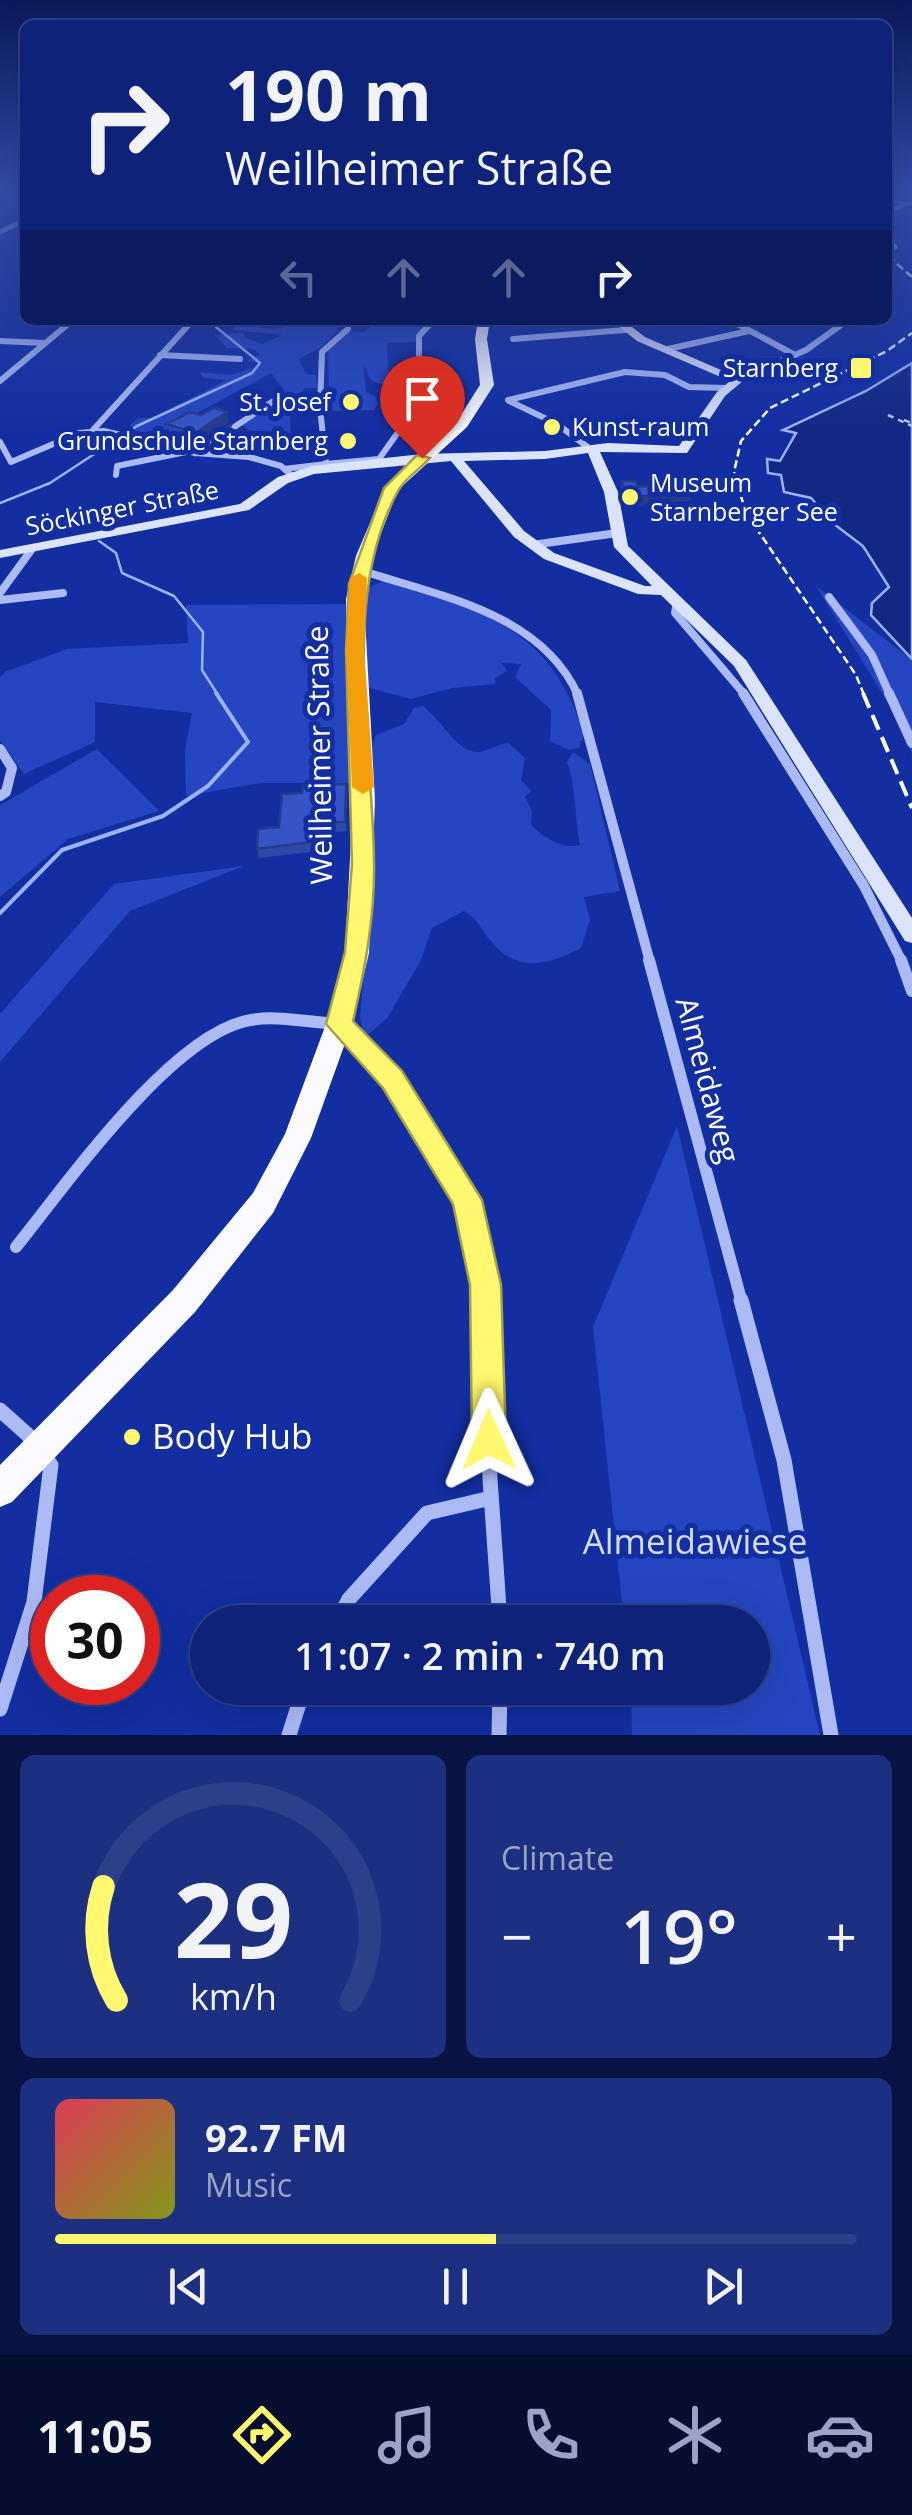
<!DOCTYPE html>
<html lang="en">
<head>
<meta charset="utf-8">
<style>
	:root { --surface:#0e2279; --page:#1c2f80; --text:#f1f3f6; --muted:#9ba4c6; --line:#2e3f8a; --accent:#fff870 }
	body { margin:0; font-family:"Open Sans",sans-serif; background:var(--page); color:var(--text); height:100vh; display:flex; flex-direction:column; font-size:38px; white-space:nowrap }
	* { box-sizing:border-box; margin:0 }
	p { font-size:32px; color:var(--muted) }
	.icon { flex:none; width:55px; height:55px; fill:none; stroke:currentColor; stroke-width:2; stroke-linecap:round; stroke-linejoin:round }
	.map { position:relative; height:1735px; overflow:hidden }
	.side { display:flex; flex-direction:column; gap:20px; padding:20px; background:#081343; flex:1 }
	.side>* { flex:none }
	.hud { position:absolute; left:20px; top:20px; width:872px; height:305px; border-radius:15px; box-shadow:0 10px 40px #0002,0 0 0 2px var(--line); background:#0e2279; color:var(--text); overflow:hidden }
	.speed { position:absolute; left:30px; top:1575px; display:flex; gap:20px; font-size:50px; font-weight:700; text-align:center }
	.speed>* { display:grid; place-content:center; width:130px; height:130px; border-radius:50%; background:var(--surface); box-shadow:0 10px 40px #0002,0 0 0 2px var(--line); line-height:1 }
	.speed .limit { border:15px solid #d22; background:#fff; color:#111 }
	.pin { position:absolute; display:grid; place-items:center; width:85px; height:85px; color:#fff; margin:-102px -42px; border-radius:50% 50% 50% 0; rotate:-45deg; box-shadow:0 0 10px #0007 }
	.pin .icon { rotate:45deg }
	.me { position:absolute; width:110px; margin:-55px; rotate:359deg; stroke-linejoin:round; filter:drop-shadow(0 0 8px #0008) }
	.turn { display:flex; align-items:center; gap:35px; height:210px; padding:0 40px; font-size:45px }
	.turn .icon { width:130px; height:130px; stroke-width:2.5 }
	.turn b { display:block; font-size:70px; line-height:85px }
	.lanes { display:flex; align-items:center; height:95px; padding:0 40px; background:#0003; justify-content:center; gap:50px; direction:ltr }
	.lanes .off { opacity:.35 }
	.big { font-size:75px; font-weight:600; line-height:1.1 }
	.side .widget { flex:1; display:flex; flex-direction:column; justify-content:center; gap:15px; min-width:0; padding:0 35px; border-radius:15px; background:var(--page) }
	.side .dial { align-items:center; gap:0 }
	.dial svg { height:260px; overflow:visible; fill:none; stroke:var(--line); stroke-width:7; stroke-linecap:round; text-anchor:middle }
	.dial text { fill:var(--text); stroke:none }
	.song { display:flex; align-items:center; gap:30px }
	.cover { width:120px; height:120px; border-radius:15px; background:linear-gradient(135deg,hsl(350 70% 55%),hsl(70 70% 35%)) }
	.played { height:10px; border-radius:5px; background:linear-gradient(90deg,var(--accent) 55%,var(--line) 55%) }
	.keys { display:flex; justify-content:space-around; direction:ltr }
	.heat { display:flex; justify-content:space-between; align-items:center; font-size:55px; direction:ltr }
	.side .tiles { flex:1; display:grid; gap:20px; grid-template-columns:1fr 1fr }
	.widget:last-child { grid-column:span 2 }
	.trip { position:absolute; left:190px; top:1605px; width:580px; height:100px; border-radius:50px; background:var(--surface); box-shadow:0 10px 40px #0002,0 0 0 2px var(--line); font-weight:600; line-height:100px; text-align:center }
	.tab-bar { display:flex; height:160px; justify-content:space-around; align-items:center; background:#060e30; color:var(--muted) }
	.tab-bar .icon { width:70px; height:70px }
	.tab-bar .on { color:var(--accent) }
	.tab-bar b { font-size:45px; color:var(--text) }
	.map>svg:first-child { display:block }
</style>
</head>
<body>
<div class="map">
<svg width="912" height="1735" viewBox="0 0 912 1735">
	<rect width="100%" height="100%" fill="#122ea1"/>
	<path fill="#2546c0" d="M256,320L249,325C277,335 307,320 335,320L338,330L321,347L299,359L306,374L316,375L317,388H304L300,398L288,399L284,410L298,412L290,417L291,438L268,445L242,425L277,404L283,389L271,373L153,437L127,428L138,418H152L226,380L204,378L199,372L231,375L255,367L257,363L246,361L260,354L253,349L227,348L215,335L243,332L245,338L263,344L282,335L234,330L233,322Z
		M380,320H429L415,342L387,343L389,384C368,384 370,377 363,363L366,392L375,396L378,404L374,410L324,411L323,396L329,394L328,350L349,331L364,332Z
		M383,581C482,610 550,627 584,734L579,748L569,750L550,741L551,710L515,677L521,664L502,663L507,671L495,678L496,684L452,688L411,699L366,687L359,650L365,589Z
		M816,586L912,660V754L901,724Z
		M346,604L352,783H260L186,796L185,749L192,713L95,702V742L24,774L0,740V677L5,672L67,649L188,643L186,605Z
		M423,706C440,718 457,752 477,752C487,752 497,744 508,743L525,758L521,780L531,791L525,797L532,811L531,825C543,837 563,850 580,845C574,816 577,790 567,762L573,752L590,764L620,891L584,897L590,919L581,948C548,966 515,973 490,940C480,928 478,919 464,911L432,928L421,960L388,1017L369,1034L363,1032L360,1016L374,861L371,750L376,735L404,724L414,708Z
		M97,749L159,811L68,839L0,897V805Z
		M244,866L130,911L0,1062V1014L114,884Z
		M677,1126L820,1735H632L631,1688H752V1622H624L593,1327Z"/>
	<path fill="#122882" stroke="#9eb2f8" stroke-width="2.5" d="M912,363V659L871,615L872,603L889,587L863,546L834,524L811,498L784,492L781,475L768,473L767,459L780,461L796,433L783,430L866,391Z"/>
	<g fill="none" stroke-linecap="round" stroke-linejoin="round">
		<path stroke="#9eb2f8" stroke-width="2.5" d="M888,201L903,203
			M0,503L50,483L137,426L252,373L260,363L216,327L218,320
			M99,541L116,553L122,573L174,596L203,632L202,670L218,695"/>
		<path stroke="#9eb2f8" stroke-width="4" d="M0,913L62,850L163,816L208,786L248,742L216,693"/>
		<path stroke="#b9c7fb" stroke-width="2.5" stroke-dasharray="6 5" stroke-linecap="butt" d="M888,415L912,426
			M904,420L912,423"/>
		<path stroke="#acbbf5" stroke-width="5" d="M888,211L912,202
			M0,232L25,220
			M888,241L895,247L889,249"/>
		<path stroke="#acbbf5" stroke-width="6" d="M730,320L795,355
			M513,339L625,330
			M0,341L45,343
			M668,349L749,331
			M160,355L240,359
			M738,380L806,350L848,320
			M0,381L73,320
			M508,400L625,372L665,375L689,387L727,388
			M509,401L557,424L593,451
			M93,430L193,320
			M0,442L11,462L79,433L104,431L195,453L249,457L281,466L292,476
			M195,453L281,396
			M326,464L379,459L419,403V336L434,320
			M284,469L326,464L320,408L322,352L348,329
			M116,475L117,466L186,452"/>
		<path stroke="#acbbf5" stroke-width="8" d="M532,545L617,533
			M360,570C438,596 540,612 578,695
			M0,593L32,549
			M829,597L872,655L890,695
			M0,600L63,593
			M677,601L675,613L745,695"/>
		<path stroke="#acbbf5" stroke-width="10" d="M577,693L650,962
			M743,693L864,886L902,962
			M889,693L912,743
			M0,749L12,768L6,792L0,796"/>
		<path stroke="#acbbf5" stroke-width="12" d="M649,960L742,1303
			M901,960L912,991
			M16,1247C66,1185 168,1039 246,1021C275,1014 310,1023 339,1024C412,1100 483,1193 485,1303"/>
		<path stroke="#acbbf5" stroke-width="15" d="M485,1300L490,1479L500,1622
			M741,1300L784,1460L831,1735
			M0,1410L28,1435L51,1465L34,1602L0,1709
			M337,1622L349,1599L427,1513L491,1498
			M289,1735L304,1688
			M499,1735L500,1688"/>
		<path fill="#dce3fd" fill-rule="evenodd" d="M611,320H623L645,337L744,380L725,396L687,453L600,452L618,492L628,546L746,660L912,918V943L905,941L734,666L661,595L638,594L544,559L514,537L451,461L314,474L288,483L249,510L0,558V550L240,504L278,477L312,466L422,454L545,451L608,443L679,446L717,392L730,381L637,341ZM588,453L604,492L614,547L652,586H645L554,553L524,531L464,461L545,459Z"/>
		<path fill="#fafaff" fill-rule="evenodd" d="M478,320H490L487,339L494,385L467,427L398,490L372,556L364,599L375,801L369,953L352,1024L311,1138L273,1213L195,1312L12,1502L0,1507V1465L173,1290L253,1193L285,1134L326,1024L345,953L353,801L346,599L356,556L386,485L457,421L480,385L475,339Z"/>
		<path stroke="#fff" stroke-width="2.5" stroke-dasharray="8 4" stroke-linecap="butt" d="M888,256L912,277
			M864,695L856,675L746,513L734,472L741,441L770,408L887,351L912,333"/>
		<path stroke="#fff" stroke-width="4" stroke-dasharray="16 8" stroke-linecap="butt" d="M863,693L912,808"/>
	</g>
	<path fill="#2e48aa" d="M229,422L197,444L170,435L167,424Z
		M232,431L252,432L254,443L249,450L216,448L214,437Z
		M622,481L638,487L691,500L626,507L621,490Z
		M346,784V831L335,832V849L259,858L257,849L279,827L302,793Z"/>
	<path fill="#263b8b" d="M227,412L229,422L197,444L195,433Z
		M252,432L254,443L249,450L247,439Z
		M692,491L691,500L626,507L627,498Z"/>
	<path fill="#3654c6" stroke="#263b8b" stroke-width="2.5" d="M214,408L227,412L195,433L167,424L190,412L201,415Z
		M231,425L229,430L252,432L247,439L214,437Z
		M622,481H635L638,487L685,482L692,491L627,498Z
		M346,784L345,822H334V839L257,849L258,829L279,827L282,794L302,793L303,785Z"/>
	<linearGradient id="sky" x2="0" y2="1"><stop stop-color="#0a1959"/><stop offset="0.44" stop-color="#334ca8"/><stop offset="1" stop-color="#334ca8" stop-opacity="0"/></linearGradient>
	<rect width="912" height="434" fill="url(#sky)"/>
	<path fill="#fff870" stroke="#a6a149" stroke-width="2.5" d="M417,455L430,458C420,469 404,479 398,491C340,596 373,746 374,862C375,916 365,968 353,1021L402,1071L482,1200L501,1285L506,1440L501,1453L489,1458L477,1453L472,1440L470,1285L453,1204L383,1088L326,1024L345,952L352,864L346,650L349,584L384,488Z"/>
	<path fill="#f59e0b" d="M359,573L367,578L364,650L374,787L363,794L352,787L346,650L350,578Z"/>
	<g fill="#fff870" stroke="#122ea1" stroke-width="4">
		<rect x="849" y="356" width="24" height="24" rx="5"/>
		<circle cx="351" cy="402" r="10"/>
		<circle cx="552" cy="427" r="10"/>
		<circle cx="348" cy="441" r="10"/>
		<circle cx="630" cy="497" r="10"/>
		<circle cx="132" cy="1437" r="10"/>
	</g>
	<g text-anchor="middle" stroke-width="10" stroke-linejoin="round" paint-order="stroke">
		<g font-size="25" fill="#fff" stroke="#122ea1" text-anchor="end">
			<text x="838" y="377">Starnberg</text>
			<text x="331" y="411">St. Josef</text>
			<text x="572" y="436" text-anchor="start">Kunst-raum</text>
			<text x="328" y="450">Grundschule Starnberg</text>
			<text x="650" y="492" text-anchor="start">Museum<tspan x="650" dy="29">Starnberger See</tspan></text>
		</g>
		<g font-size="25" fill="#fff" stroke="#122ea1">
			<text transform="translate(122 508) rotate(-11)" y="9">Söckinger Straße</text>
		</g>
		<g font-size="30" fill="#fff" stroke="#122ea1">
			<text transform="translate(320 755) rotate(-91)" y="10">Weilheimer Straße</text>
			<text transform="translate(707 1080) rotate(75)" y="10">Almeidaweg</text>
		</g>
		<g font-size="35" fill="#fff" stroke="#122ea1" text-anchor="start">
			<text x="152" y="1449">Body Hub</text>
		</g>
		<g font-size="35" fill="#d5ddfe" stroke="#122ea1">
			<text x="695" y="1554">Almeidawiese</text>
		</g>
	</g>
</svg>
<div class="speed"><div class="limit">30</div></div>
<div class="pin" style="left:422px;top:458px;background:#d93025"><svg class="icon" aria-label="arrive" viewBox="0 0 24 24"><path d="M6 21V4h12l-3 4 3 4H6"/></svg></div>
<svg class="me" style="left:489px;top:1440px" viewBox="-20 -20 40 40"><path d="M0-17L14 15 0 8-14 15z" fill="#fff870" stroke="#fff" stroke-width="4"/></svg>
<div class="trip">11:07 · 2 min · 740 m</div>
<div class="hud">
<div class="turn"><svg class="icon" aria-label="right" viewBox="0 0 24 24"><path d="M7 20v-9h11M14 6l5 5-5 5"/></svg><div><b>190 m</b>Weilheimer Straße</div></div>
<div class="lanes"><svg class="icon off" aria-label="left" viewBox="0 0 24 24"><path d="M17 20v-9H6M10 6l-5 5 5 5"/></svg><svg class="icon off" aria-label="ahead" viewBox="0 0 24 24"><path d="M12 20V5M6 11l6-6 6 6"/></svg><svg class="icon off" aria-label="ahead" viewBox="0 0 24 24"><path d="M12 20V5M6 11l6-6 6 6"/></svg><svg class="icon" aria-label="right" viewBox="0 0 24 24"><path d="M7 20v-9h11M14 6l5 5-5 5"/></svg></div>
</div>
</div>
<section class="side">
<div class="tiles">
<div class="widget dial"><svg viewBox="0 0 100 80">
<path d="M14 69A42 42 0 1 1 86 69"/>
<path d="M14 69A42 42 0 0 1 10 34" stroke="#fff870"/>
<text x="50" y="56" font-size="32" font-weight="700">29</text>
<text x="50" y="72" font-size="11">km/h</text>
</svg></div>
<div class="widget"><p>Climate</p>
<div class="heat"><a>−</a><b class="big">19°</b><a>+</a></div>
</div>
<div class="widget">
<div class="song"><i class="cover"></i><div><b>92.7 FM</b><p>Music</p></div></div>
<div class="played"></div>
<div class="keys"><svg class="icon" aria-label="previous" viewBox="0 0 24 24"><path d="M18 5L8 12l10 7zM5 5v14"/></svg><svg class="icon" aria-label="pause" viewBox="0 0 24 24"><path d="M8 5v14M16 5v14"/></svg><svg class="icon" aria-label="next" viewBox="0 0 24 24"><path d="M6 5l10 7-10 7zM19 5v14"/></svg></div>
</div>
</div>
</section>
<nav class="tab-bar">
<b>11:05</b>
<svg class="icon on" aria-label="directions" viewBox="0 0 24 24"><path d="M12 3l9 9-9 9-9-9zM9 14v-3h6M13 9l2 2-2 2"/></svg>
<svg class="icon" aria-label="music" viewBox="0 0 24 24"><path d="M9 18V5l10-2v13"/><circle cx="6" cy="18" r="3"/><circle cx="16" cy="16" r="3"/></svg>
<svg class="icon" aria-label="phone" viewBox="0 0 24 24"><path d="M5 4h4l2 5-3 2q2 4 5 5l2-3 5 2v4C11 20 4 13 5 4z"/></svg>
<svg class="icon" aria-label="climate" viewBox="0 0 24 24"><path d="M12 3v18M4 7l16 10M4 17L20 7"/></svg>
<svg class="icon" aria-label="car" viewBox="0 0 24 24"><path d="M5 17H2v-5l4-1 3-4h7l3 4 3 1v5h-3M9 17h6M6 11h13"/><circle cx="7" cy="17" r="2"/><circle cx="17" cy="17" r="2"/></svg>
</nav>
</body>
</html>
